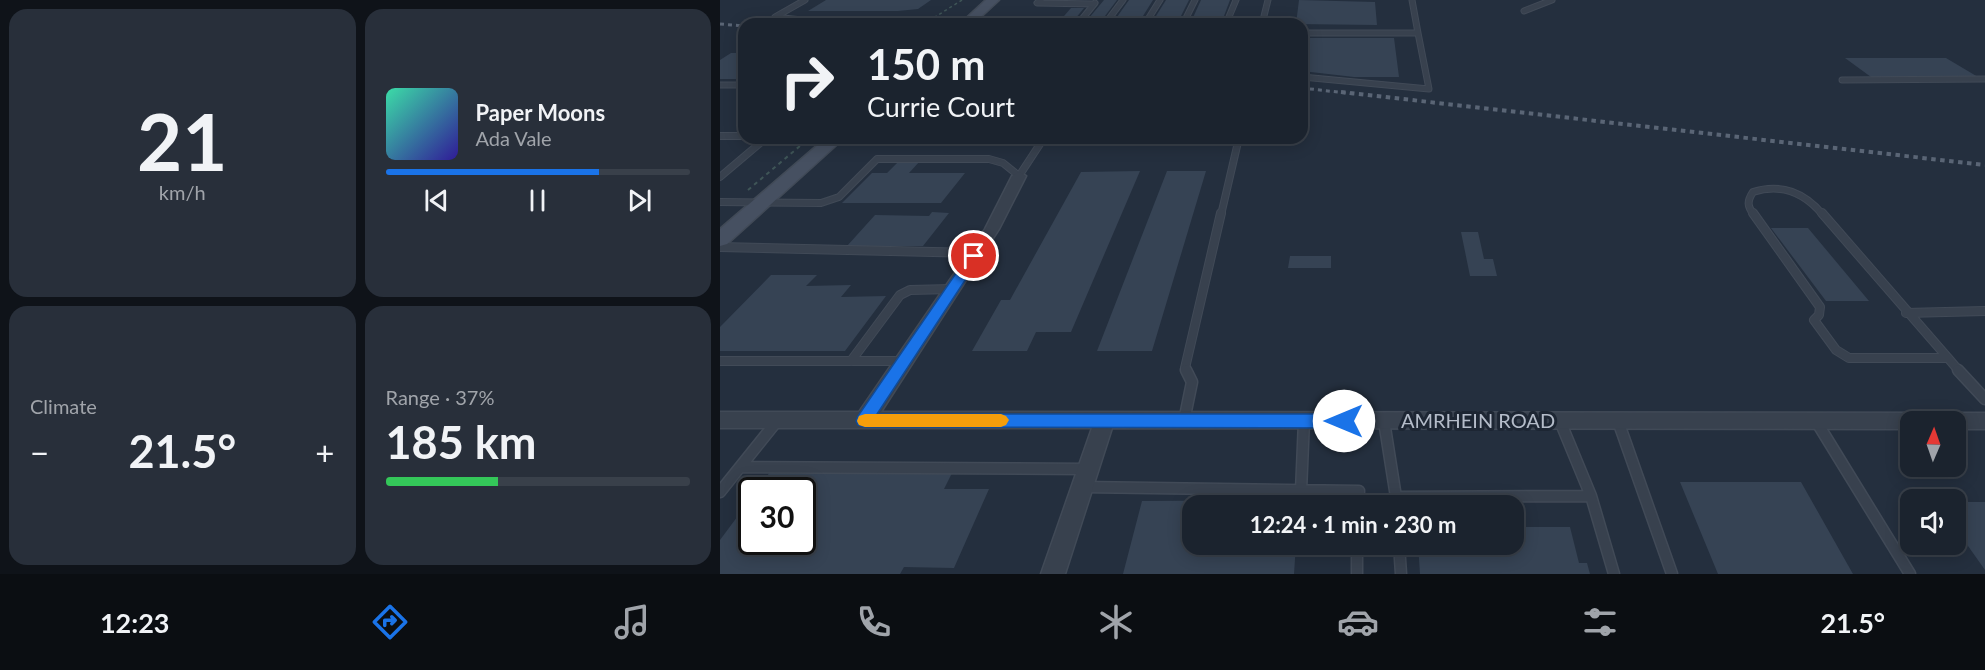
<!DOCTYPE html>
<html lang="en">
<head>
<meta charset="utf-8">
<style>
	:root { --surface:#1b232e; --page:#282f3a; --text:#f1f3f6; --muted:#a0a4aa; --line:#39404a; --accent:#1a73e8 }
	body { margin:0; font-family:Lato,sans-serif; background:var(--page); color:var(--text); height:100vh; display:flex; flex-direction:column; font-size:22px; white-space:nowrap }
	* { box-sizing:border-box; margin:0 }
	p { font-size:20px; color:var(--muted) }
	.icon { flex:none; width:33px; height:33px; fill:none; stroke:currentColor; stroke-width:2; stroke-linecap:round; stroke-linejoin:round }
	.map { position:relative; flex:1; overflow:hidden }
	.drawer { display:flex; flex-direction:column; gap:9px; padding:9px; background:#0f1319; width:720px }
	.drawer>* { flex:none }
	.banner { position:absolute; left:18px; top:18px; width:570px; height:126px; border-radius:18px; box-shadow:0 3px 15px #0003,0 0 0 2px var(--line); background:#1b232e; color:var(--text); overflow:hidden }
	.needle { width:39px; rotate:2deg }
	.controls { position:absolute; left:1180px; top:411px; display:grid; gap:12px }
	.controls a { display:grid; place-items:center; width:66px; height:66px; border-radius:12px; background:var(--surface); box-shadow:0 3px 15px #0003,0 0 0 2px var(--line); font-size:30px }
	.speed { position:absolute; left:18px; top:477px; display:flex; gap:12px; font-size:30px; font-weight:700; text-align:center }
	.speed>* { display:grid; place-content:center; width:78px; height:78px; border-radius:50%; background:var(--surface); box-shadow:0 3px 15px #0003,0 0 0 2px var(--line); line-height:1 }
	.speed .limit { border:3px solid #111; border-radius:9px; background:#fff; color:#111 }
	.pin { position:absolute; display:grid; place-items:center; width:51px; height:51px; color:#fff; margin:-26px; border:3px solid #fff; border-radius:50%; box-shadow:0 2px 6px #0007 }
	.me { position:absolute; width:66px; margin:-33px; rotate:270deg; stroke-linejoin:round; filter:drop-shadow(0 0 4px #0008) }
	.turn { display:flex; align-items:center; gap:21px; height:126px; padding:0 30px; font-size:27px }
	.turn .icon { width:78px; height:78px; stroke-width:2.5 }
	.turn b { display:block; font-size:42px; line-height:51px }
	.big { font-size:45px; font-weight:700; line-height:1.1 }
	.drawer .widget { flex:1; display:flex; flex-direction:column; justify-content:center; gap:9px; min-width:0; padding:0 21px; border-radius:18px; background:var(--page) }
	.drawer .dial { align-items:center; gap:0 }
	.dial b { font-size:78px; line-height:1 }
	.song { display:flex; align-items:center; gap:18px }
	.cover { width:72px; height:72px; border-radius:9px; background:linear-gradient(135deg,hsl(160 70% 55%),hsl(250 70% 35%)) }
	.played { height:6px; border-radius:3px; background:linear-gradient(90deg,var(--accent) 70%,var(--line) 70%) }
	.keys { display:flex; justify-content:space-around; direction:ltr }
	.heat { display:flex; justify-content:space-between; align-items:center; font-size:33px; direction:ltr }
	.charge { height:9px; border-radius:4px; background:linear-gradient(90deg,#34c759 37%,var(--line) 0) }
	.drawer .tiles { flex:1; display:grid; gap:9px; grid-template-columns:repeat(2,1fr) }
	.trip { position:absolute; left:462px; top:495px; width:342px; height:60px; border-radius:18px; background:var(--surface); box-shadow:0 3px 15px #0003,0 0 0 2px var(--line); font-weight:700; line-height:60px; text-align:center }
	.dock { display:flex; height:96px; justify-content:space-around; align-items:center; background:#0b0e12; color:var(--muted) }
	.dock .icon { width:42px; height:42px }
	.dock .current { color:var(--accent) }
	.dock b { font-size:27px; color:var(--text) }
	main { display:flex; flex:1; min-height:0 }
	.map>svg:first-child { display:block }
</style>
</head>
<body>
<main>
<section class="drawer">
<div class="tiles">
<div class="widget dial"><b>21</b><p>km/h</p></div>
<div class="widget">
<div class="song"><i class="cover"></i><div><b>Paper Moons</b><p>Ada Vale</p></div></div>
<div class="played"></div>
<div class="keys"><svg class="icon" aria-label="previous" viewBox="0 0 24 24"><path d="M18 5L8 12l10 7zM5 5v14"/></svg><svg class="icon" aria-label="pause" viewBox="0 0 24 24"><path d="M8 5v14M16 5v14"/></svg><svg class="icon" aria-label="next" viewBox="0 0 24 24"><path d="M6 5l10 7-10 7zM19 5v14"/></svg></div>
</div>
<div class="widget"><p>Climate</p>
<div class="heat"><a>−</a><b class="big">21.5°</b><a>+</a></div>
</div>
<div class="widget"><p>Range · 37%</p><b class="big">185 km</b><div class="charge"></div></div>
</div>
</section>
<div class="map">
<svg width="1265" height="574" viewBox="0 0 1265 574">
	<rect width="100%" height="100%" fill="#242f3e"/>
	<path fill="#364354" d="M106,0H211L198,9L178,11H88Z
		M384,0H397L379,24H364Z
		M409,0H433L418,24H392Z
		M446,0H469L457,24H431Z
		M481,0H510L501,24H470Z
		M579,0L655,2L657,25L576,24Z
		M351,8H364L351,24H337Z
		M582,38H674L679,77H634L582,71Z
		M11,53H24V79H0V60Z
		M1125,58H1226L1258,77H1151Z
		M179,161H200L189,173H245L221,203H122L152,173H167Z
		M420,171L351,332H316L307,351H252L281,300H290L361,172Z
		M447,171H486L432,351H377Z
		M212,212L229,213L203,246H127L155,215L209,216Z
		M1051,228H1088L1149,301H1106Z
		M741,232H758L764,259H773L777,276H750Z
		M570,256H611V268H568Z
		M51,275H97L86,286L131,285L121,297L166,296L125,351H0V327Z
		M50,472L232,473L224,489H269L234,568L184,567L180,574H0V540L32,497V542H82V490H37Z
		M960,482H1081L1133,574H998Z
		M578,500V506H472V544H576L574,574H403L422,501Z
		M1236,502H1265V570L1236,529Z
		M794,527H850L859,563H867L870,574H700L698,544H794Z"/>
	<g fill="none" stroke-linecap="round" stroke-linejoin="round">
		<g stroke="#414a57" stroke-width="7">
			<path id="lane-far3" d="M85,0L55,17L99,22H157
				M321,0L317,3L374,4
				M804,11L832,0
				M358,24L375,3
				M385,24L403,0
				M425,24L440,0
				M463,24L475,0
				M506,24L516,0
				M542,24L548,0
				M582,33H698L692,0
				M582,77L709,89L698,33
				M1122,80L1265,79
				M0,85H24"/>
		</g>
		<g stroke="#414a57" stroke-width="8">
			<path id="lane-far2" d="M0,136H24
				M199,138L195,142H518L501,215
				M0,177L46,138
				M0,202L101,203L119,197L157,159H269L283,163L299,176L322,141
				M1034,215C1027,206 1027,201 1033,192C1061,183 1085,193 1103,215"/>
		</g>
		<g stroke="#414a57" stroke-width="10">
			<path id="lane-far1" d="M1033,213L1100,307L1099,315L1094,320L1116,350L1129,358H1228
				M1102,213L1228,358
				M0,247L256,253
				M1186,313L1265,311
				M1228,358L1240,372
				M0,361H184
				M131,361L180,295L190,290L232,289
				M467,372L465,368L501,213"/>
		</g>
		<g stroke="#414a57" stroke-width="13">
			<path id="lane" d="M1238,370L1265,399
				M464,421L472,382L466,370
				M664,421L676,497L871,496L840,421
				M898,421L952,574
				M1096,421L1190,574
				M20,467L368,469
				M362,487L639,491L638,506
				M581,491L584,421
				M0,492L57,421
				M871,496L894,574
				M637,544V574
				M679,544L681,574"/>
		</g>
		<g stroke="#414a57" stroke-width="3">
			<path id="street" d="M299,172L306,176L279,229L161,412L1265,413V429H1236V422H1191V429L392,428L345,574H321L372,428H0V412H139L265,229L292,176Z"/>
		</g>
		<g stroke="#414a57" stroke-width="3">
			<path id="secondary" d="M266,0H279L253,24H240Z
				M106,138H124L7,244L0,246V229Z"/>
		</g>
		<path stroke="#3f5557" stroke-width="1.5" stroke-dasharray="3 3" stroke-linecap="butt" d="M204,24L242,0
			M226,24L234,17"/>
		<path stroke="#3f5557" stroke-width="2" stroke-dasharray="4 4" stroke-linecap="butt" d="M28,190L87,140"/>
		<use href="#lane-far3" stroke="#38414e" stroke-width="5"/>
		<use href="#lane-far2" stroke="#38414e" stroke-width="6"/>
		<use href="#lane-far1" stroke="#38414e" stroke-width="8"/>
		<use href="#lane" stroke="#38414e" stroke-width="10"/>
		<use href="#street" fill="#38414e" fill-rule="evenodd"/>
		<use href="#secondary" fill="#465061" fill-rule="evenodd"/>
		<path stroke="#5a6575" stroke-width="3" stroke-dasharray="4 4" stroke-linecap="butt" d="M0,24L24,26
			M582,88L635,94"/>
		<path stroke="#5a6575" stroke-width="4" stroke-dasharray="4.5 4.5" stroke-linecap="butt" d="M621,92L1265,165"/>
	</g>
	<path fill="#1a73e8" stroke="#114b97" stroke-width="1.5" d="M254,252L261,256L157,414H624L629,416L632,421L629,426L624,428L144,427L138,425L136,421L138,416L250,253Z"/>
	<path fill="#f59e0b" d="M145,414H281L286,416L289,420L286,425L281,427H145L139,425L137,421L139,416Z"/>
	<g text-anchor="middle" stroke-width="6" stroke-linejoin="round" paint-order="stroke">
		<g font-size="20" fill="#b4bcc9" stroke="#1d2633">
			<text x="758" y="428">AMRHEIN ROAD</text>
		</g>
	</g>
</svg>
<div class="controls">
<a><svg class="needle" viewBox="-14 -14 28 28"><path d="M0-13l5 13h-10z" fill="#e53935"/><path d="M0 13l5-13h-10z" fill="#a0a4aa"/></svg></a>
<a><svg class="icon" aria-label="sound" viewBox="0 0 24 24"><path d="M4 9h4l5-4v14l-5-4H4zM17 9q2 3 0 6"/></svg></a>
</div>
<div class="speed"><div class="limit">30</div></div>
<div class="pin" style="left:254px;top:256px;background:#d93025"><svg class="icon" aria-label="arrive" viewBox="0 0 24 24"><path d="M6 21V4h12l-3 4 3 4H6"/></svg></div>
<svg class="me" style="left:624px;top:421px" viewBox="-20 -20 40 40"><circle r="19" fill="#fff"/><path d="M0-13L10 11 0 6-10 11z" fill="#1a73e8"/></svg>
<div class="trip">12:24 · 1 min · 230 m</div>
<div class="banner">
<div class="turn"><svg class="icon" aria-label="right" viewBox="0 0 24 24"><path d="M7 20v-9h11M14 6l5 5-5 5"/></svg><div><b>150 m</b>Currie Court</div></div>
</div>
</div>
</main>
<nav class="dock">
<b>12:23</b>
<svg class="icon current" aria-label="directions" viewBox="0 0 24 24"><path d="M12 3l9 9-9 9-9-9zM9 14v-3h6M13 9l2 2-2 2"/></svg>
<svg class="icon" aria-label="music" viewBox="0 0 24 24"><path d="M9 18V5l10-2v13"/><circle cx="6" cy="18" r="3"/><circle cx="16" cy="16" r="3"/></svg>
<svg class="icon" aria-label="phone" viewBox="0 0 24 24"><path d="M5 4h4l2 5-3 2q2 4 5 5l2-3 5 2v4C11 20 4 13 5 4z"/></svg>
<svg class="icon" aria-label="climate" viewBox="0 0 24 24"><path d="M12 3v18M4 7l16 10M4 17L20 7"/></svg>
<svg class="icon" aria-label="car" viewBox="0 0 24 24"><path d="M5 17H2v-5l4-1 3-4h7l3 4 3 1v5h-3M9 17h6M6 11h13"/><circle cx="7" cy="17" r="2"/><circle cx="17" cy="17" r="2"/></svg>
<svg class="icon" aria-label="filters" viewBox="0 0 24 24"><path d="M4 7h16M4 17h16"/><circle cx="9" cy="7" r="2"/><circle cx="15" cy="17" r="2"/></svg>
<b>21.5°</b>
</nav>
</body>
</html>
